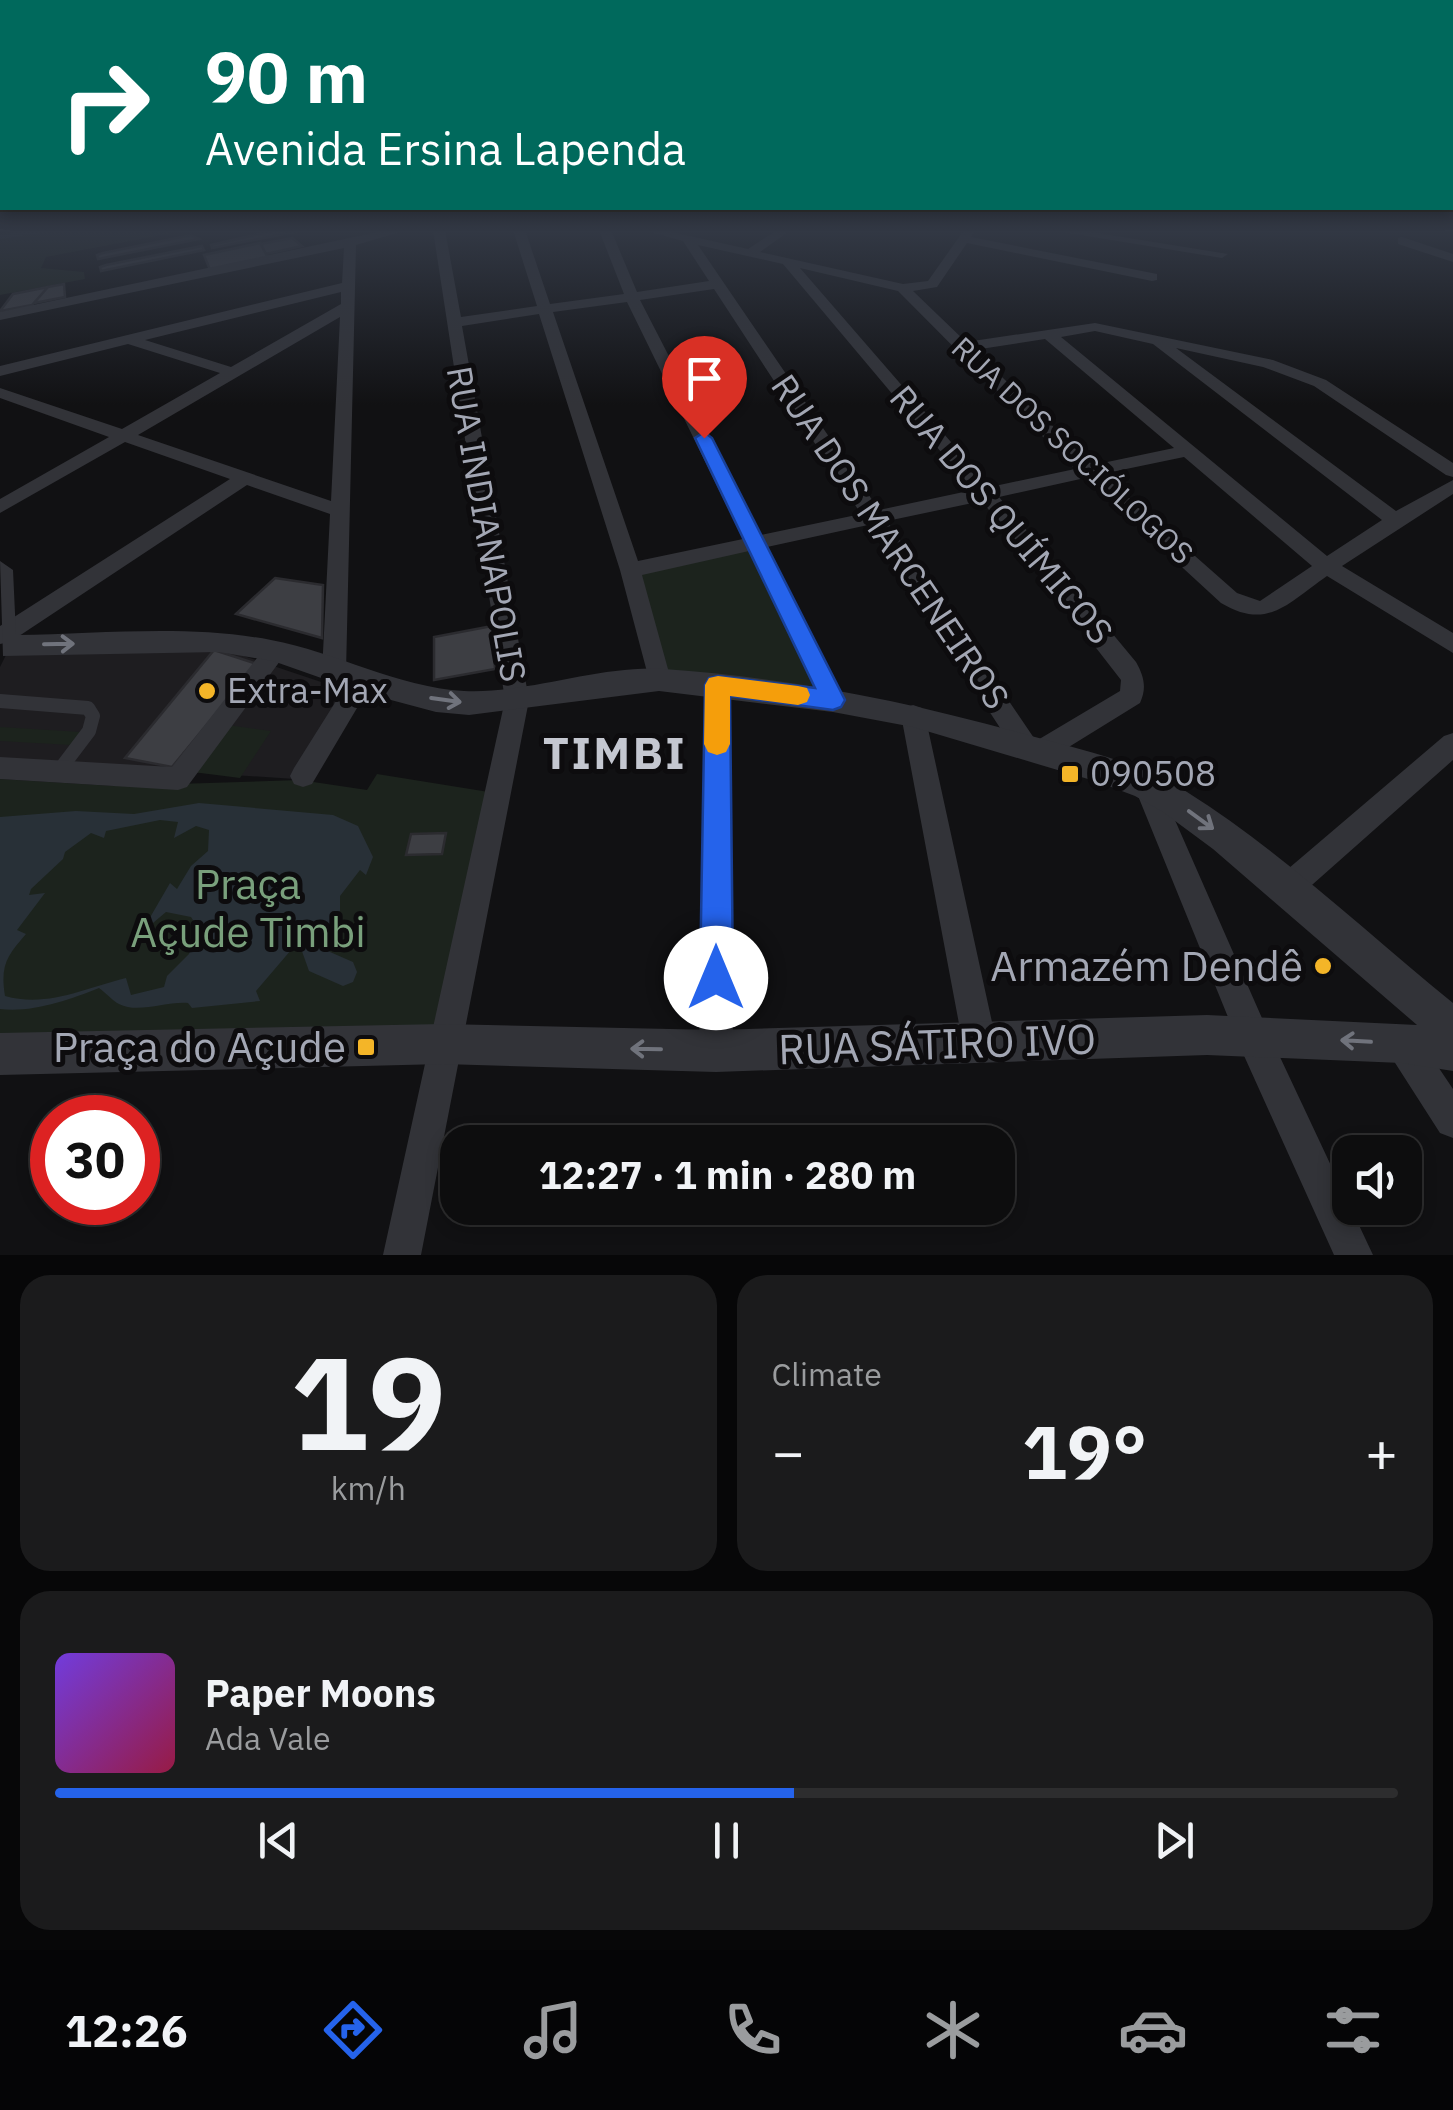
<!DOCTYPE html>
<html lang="en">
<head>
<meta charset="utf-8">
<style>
	:root { --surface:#0d0d0e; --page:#1b1b1c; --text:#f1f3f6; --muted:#9a9c9e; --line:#2d2d2e; --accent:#2563eb }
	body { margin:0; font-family:"IBM Plex Sans",sans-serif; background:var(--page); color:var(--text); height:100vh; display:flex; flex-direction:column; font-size:38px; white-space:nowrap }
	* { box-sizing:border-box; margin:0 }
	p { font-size:32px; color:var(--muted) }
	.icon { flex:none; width:55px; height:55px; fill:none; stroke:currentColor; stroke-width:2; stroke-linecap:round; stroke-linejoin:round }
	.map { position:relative; height:1255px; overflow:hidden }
	.drawer { display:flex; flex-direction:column; gap:20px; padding:20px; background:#070708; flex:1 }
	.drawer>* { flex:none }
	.hud { position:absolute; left:0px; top:0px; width:1455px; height:210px; box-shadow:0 5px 15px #0003,0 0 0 2px var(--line); background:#00695c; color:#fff; overflow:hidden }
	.tools { position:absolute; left:1332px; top:1135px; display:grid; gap:20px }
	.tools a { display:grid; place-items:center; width:90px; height:90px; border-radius:20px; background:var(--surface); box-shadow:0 5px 15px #0003,0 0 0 2px var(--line); font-size:50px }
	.speed { position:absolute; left:30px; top:1095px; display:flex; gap:20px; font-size:50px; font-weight:700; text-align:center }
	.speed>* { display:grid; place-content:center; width:130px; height:130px; border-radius:50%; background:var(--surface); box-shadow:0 5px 15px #0003,0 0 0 2px var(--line); line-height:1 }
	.speed .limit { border:15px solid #d22; background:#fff; color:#111 }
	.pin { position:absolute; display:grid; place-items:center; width:85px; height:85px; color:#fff; margin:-102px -42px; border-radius:50% 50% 50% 0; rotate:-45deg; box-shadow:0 0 10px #0007 }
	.pin .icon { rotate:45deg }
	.me { position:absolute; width:110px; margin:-55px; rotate:0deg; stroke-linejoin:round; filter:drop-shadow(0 0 8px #0008) }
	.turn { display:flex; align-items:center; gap:35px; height:210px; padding:0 40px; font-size:45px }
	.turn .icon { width:130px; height:130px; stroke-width:2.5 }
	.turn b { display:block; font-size:70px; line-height:85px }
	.big { font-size:75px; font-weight:700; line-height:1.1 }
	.drawer .tile { flex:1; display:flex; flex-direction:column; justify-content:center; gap:15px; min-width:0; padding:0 35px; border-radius:30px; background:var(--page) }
	.drawer .dial { align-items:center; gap:0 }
	.dial b { font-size:130px; line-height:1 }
	.song { display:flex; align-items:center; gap:30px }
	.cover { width:120px; height:120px; border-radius:15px; background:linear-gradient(135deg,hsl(260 70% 55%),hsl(340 70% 35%)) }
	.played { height:10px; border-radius:5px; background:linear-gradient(90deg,var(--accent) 55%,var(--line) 55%) }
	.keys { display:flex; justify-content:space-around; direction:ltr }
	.heat { display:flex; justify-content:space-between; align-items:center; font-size:55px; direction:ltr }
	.drawer .tiles { flex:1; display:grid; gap:20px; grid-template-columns:1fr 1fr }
	.tile:last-child { grid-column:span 2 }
	.trip { position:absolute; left:440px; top:1125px; width:575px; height:100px; border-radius:30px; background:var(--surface); box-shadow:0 5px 15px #0003,0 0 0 2px var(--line); font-weight:700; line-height:100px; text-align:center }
	.menu { display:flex; height:160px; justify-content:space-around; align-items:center; background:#050506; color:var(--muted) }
	.menu .icon { width:70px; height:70px }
	.menu .active { color:var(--accent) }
	.menu b { font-size:45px; color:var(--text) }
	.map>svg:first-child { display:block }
</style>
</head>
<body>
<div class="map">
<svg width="1453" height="1255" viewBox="0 0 1453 1255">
	<rect width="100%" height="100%" fill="#111113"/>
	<path fill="#1e1d20" d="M223,649L348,691L295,779L0,760V667L7,653Z"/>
	<path fill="#1c231d" d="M188,230L46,257L41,268L84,272L85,279L0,295V231Z
		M757,543L833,700L659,680L630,570Z
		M227,725L271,731L240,778L193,772Z
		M0,727L81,732L71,745L0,741Z
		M377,774L495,793L445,1034L0,1043V779L114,786L300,780L367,790Z"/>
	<path fill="#283037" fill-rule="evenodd" d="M199,803L333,815L358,826L373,857L366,875L360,870L340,896V923L320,941L297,943L256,991L260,1001L192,1008L188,1003C167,1001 138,1014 119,1004C113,1001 106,993 99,988C69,1000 32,1013 0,1009V817L76,811L134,814ZM160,820L178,822L174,838L196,826L209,830L208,851L191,866L177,889L170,883L141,933L166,912L191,917L198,928L189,954L167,976L164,987L131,995L126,978C85,988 47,1008 5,996C0,965 7,956 26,934L17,930L45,893L29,895L31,889L63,859L65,852L91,833L104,838L106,831Z"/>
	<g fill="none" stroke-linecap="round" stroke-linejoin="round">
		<path stroke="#283037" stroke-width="4" d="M0,237L48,230"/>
		<path fill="#283037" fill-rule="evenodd" d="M312,926L322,930L330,952L353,962L357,972L353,982L343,986L309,971L298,940L302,930Z"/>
	</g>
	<path fill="#3d3e43" stroke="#2b2b2f" stroke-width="2.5" d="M305,230L212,248L211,245L276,230Z
		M191,235L199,239L98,259L97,255L103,253Z
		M292,238L302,246L266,254L261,244Z
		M260,243L268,258L210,270L204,255Z
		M202,246L204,250L101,271L100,267L106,265Z
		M64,284L65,297L34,303L48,287Z
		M48,287L32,305L0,311L13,294Z
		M275,578L323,585L322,638L236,614Z
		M492,626L495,669L434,680V637Z
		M214,650L257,664L172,767L125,758Z
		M446,833L442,854L406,855L411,834Z"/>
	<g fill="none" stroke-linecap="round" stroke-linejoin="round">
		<path stroke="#323338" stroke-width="14" d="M0,701L88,708L93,716L89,731L58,772"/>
		<path fill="#323338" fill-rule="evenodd" d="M387,230H407L356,245L346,672L342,678H326L322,672L330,514L247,485L10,642L0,644V626L230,479L125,442L0,513V499L109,437L0,398V388L122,429L220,373L128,344L0,376V366L342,283L344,248L0,320V312ZM341,292V304L231,367L145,340ZM340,317L331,501L138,435Z
			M433,230H445L461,317L537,306L513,230H525L550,304L624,294L599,230H611L637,292L709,281L683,241L643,230H663L748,249L777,230H791L760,252L903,284L928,281L964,230H976L971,237L1157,274V280L1152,281L967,243L937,287L913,291L966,342L1095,323L1273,360L1326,380L1453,463V477L1446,475L1314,386L1263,367L1176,348L1396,511L1453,480V494L1342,566L1453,633V653L1327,576C1288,603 1268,631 1221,603L1085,478L999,497L1136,662C1144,676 1147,688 1140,703L1051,758L1042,761L1032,755L1017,754L868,525L767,547L845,700L842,707L833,710L824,707L749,551L642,575L671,680L667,687H651L620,570L539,314L462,326L529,700L421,1255H383L505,700ZM698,245L783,264L973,490L879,510ZM800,268L898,291L1075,469L990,487ZM714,289L861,514L761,535L640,300ZM627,302L743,539L638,561L553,312ZM1095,331L1153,344L1382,520L1327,556L1061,337ZM1045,339L1174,448L1093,465L974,350ZM1184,457L1312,566L1260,601L1237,593L1102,474ZM982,501L1121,680L1120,691L1036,741L887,521Z
			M1050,230H1079L1228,254L1222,258Z
			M1402,237L1453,254V262L1398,244V238Z
			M275,642L283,645L287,651L283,657L187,787L178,790L0,779V757L172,767L267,645Z
			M361,672L369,674L373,681L312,784L303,787L294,784L290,776L294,768L353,674Z
			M717,676L725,678L729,685L733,1051L728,1063L716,1068L704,1063L699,1051L705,685L709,678Z
			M913,705L922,708L925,715L997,1045L992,1057L980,1062L968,1057L963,1045L901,715L904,708Z
			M1453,733V760L1295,900L1285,904L1275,900L1270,890L1275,880L1444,736Z
			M1147,774L1156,778L1160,786L1265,1025L1373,1255H1334L1241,1049L1134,786L1138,778Z
			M1402,1026L1414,1031L1453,1089V1138L1440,1133L1390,1055L1385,1043L1390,1031Z"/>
		<path fill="#323338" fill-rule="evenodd" d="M0,561L13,570L16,635C100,634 188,624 271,640C336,652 396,687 464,691C530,694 598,665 664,669C793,678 911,702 1035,737C1086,751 1141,763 1187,792C1281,851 1367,933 1453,1003V1071L1402,1063L1207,1055L716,1072L443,1064L0,1075V1033L443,1024L716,1030L1207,1015L1417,1025L1213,849L1163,812L1135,796L1098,782L913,727L833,712L659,691L469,715L436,712L361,692L273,661L219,652L3,656Z"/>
	</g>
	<defs><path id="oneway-shaft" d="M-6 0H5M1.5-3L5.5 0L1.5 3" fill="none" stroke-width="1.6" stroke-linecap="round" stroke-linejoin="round" transform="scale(2.5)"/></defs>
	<g stroke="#70737c">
		<use href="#oneway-shaft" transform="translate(59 644) rotate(-1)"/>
		<use href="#oneway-shaft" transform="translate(446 700) rotate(8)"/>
		<use href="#oneway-shaft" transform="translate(1201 820) rotate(36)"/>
		<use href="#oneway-shaft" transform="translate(1356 1041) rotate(-177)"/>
		<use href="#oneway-shaft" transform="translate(646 1049) rotate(-179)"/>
	</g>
	<linearGradient id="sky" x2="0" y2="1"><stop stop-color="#09090a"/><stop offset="0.57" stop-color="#323844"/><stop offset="1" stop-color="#323844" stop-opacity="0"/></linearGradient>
	<rect width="1453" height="405" fill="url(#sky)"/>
	<path fill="#2563eb" stroke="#184099" stroke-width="2.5" d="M704,432L712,438L845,700L841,707L833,710L730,696L733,978L728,989L716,994L705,989L700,978L705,685L709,678L718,676L815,688L695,438Z"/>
	<path fill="#f59e0b" d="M718,676L798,686L807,688L810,695L807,702L798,705L730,696V744L726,752L717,755L708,752L704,744L705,685L709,678Z"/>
	<g fill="#f4b528" stroke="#0d0c0e" stroke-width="4">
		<circle cx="207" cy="691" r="10"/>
		<rect x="1060" y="764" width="20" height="20" rx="5"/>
		<circle cx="1323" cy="966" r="10"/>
		<rect x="356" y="1037" width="20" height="20" rx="5"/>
	</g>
	<g text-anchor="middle" stroke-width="10" stroke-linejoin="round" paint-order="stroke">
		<g font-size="30" fill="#a3a7b4" stroke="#0d0c0e">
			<text transform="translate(1072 451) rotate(43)" y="10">RUA DOS SOCIÓLOGOS</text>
		</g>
		<g font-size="35" fill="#a3a7b4" stroke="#0d0c0e">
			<text transform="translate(1001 515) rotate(50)" y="12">RUA DOS QUÍMICOS</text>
			<text transform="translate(486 524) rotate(80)" y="12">RUA INDIANAPOLIS</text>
			<text transform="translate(890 542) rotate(56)" y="12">RUA DOS MARCENEIROS</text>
		</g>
		<g font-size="35" fill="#a3a7b4" stroke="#0d0c0e" text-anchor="start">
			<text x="227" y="703">Extra-Max</text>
			<text x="1090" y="786">090508</text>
		</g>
		<g font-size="42" fill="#79a07c" stroke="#0d0c0e">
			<text x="248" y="899">Praça<tspan x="248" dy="48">Açude Timbi</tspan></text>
		</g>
		<g font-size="42" fill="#a3a7b4" stroke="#0d0c0e" text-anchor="end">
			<text x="1303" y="981">Armazém Dendê</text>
			<text x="346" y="1062">Praça do Açude</text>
		</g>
		<g font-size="42" fill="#a3a7b4" stroke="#0d0c0e">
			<text transform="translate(937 1044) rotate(-2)" y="15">RUA SÁTIRO IVO</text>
		</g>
		<g font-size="45" font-weight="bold" letter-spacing="2.5" fill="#c4c7d0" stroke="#0d0c0e">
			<text x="615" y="769">TIMBI</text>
		</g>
	</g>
</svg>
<div class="tools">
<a><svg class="icon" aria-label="sound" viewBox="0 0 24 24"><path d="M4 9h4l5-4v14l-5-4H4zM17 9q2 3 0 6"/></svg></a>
</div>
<div class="speed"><div class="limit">30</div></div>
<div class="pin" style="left:704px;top:438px;background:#d93025"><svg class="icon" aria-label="arrive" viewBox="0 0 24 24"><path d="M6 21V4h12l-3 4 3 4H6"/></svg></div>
<svg class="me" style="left:716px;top:978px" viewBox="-20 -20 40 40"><circle r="19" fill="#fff"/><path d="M0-13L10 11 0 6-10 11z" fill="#2563eb"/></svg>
<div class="trip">12:27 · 1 min · 280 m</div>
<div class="hud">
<div class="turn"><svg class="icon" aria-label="right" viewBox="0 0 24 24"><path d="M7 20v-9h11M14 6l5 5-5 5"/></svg><div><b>90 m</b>Avenida Ersina Lapenda</div></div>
</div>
</div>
<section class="drawer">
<div class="tiles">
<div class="tile dial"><b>19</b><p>km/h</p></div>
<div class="tile"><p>Climate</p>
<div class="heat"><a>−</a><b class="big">19°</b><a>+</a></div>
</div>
<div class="tile">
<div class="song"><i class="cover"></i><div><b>Paper Moons</b><p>Ada Vale</p></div></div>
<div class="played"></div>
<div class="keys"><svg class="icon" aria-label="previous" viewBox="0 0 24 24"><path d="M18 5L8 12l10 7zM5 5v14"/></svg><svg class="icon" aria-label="pause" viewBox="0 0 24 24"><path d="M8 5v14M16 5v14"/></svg><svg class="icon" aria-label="next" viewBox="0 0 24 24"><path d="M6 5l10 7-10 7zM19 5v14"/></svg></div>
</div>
</div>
</section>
<nav class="menu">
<b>12:26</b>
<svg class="icon active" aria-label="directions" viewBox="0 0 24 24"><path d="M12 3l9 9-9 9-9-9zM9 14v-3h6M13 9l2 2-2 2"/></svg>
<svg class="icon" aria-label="music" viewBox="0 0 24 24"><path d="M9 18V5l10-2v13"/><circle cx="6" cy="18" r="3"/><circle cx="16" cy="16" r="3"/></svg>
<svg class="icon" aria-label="phone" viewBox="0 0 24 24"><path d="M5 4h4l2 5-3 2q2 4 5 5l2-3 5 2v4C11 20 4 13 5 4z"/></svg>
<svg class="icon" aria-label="climate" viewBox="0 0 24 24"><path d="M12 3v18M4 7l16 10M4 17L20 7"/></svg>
<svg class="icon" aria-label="car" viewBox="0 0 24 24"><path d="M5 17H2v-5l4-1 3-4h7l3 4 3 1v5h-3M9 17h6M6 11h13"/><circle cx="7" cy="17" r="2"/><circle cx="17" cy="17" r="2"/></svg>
<svg class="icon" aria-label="filters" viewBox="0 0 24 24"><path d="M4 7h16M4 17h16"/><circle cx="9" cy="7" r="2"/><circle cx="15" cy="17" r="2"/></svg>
</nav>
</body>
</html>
